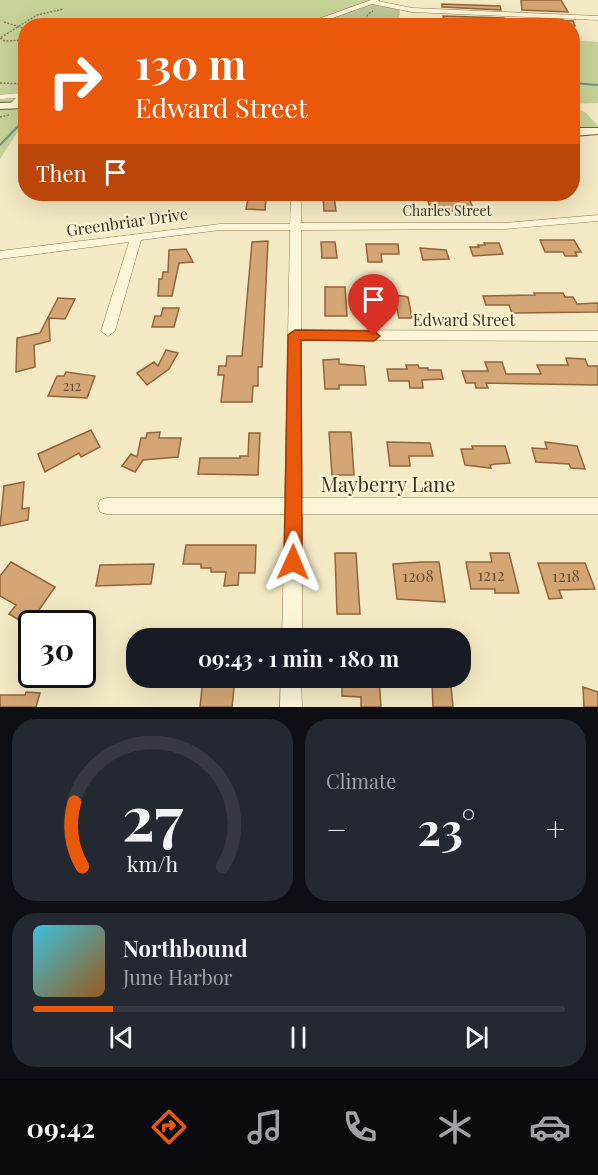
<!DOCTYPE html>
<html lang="en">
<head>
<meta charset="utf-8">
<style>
	:root { --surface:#171b24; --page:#242831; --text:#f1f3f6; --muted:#9ea1a6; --line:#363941; --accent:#ea580c }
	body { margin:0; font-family:"Playfair Display",serif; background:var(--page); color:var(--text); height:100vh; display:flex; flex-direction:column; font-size:22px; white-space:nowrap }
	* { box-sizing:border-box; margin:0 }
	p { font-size:20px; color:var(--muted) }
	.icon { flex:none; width:33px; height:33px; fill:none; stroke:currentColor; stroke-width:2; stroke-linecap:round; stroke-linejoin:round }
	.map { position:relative; height:707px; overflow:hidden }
	.side { display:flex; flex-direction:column; gap:12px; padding:12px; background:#0d0f14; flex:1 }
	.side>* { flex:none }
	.top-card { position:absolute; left:18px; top:18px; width:562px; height:183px; border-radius:24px; box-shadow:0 6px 24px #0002; background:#ea580c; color:#fff; overflow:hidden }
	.speed { position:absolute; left:18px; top:610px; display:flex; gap:12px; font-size:30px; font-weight:700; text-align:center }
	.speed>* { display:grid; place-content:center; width:78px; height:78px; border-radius:50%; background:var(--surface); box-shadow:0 6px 24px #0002; line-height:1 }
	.speed .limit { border:3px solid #111; border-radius:9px; background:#fff; color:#111 }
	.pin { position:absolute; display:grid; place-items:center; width:51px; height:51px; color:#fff; margin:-62px -26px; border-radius:50% 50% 50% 0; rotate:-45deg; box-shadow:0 0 6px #0007 }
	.pin .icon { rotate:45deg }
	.me { position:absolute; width:66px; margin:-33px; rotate:1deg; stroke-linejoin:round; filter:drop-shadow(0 0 4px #0008) }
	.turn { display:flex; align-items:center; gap:21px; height:126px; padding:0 18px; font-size:27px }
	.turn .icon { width:78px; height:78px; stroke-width:2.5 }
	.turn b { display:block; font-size:42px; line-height:51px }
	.then { display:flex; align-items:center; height:57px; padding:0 18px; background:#0003; gap:12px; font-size:22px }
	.big { font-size:45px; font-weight:700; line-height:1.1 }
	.side .tile { flex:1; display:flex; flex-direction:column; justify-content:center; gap:9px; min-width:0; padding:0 21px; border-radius:24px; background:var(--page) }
	.side .dial { align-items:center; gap:0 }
	.dial svg { height:156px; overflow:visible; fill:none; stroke:var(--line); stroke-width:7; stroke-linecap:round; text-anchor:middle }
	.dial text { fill:var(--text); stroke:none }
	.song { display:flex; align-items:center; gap:18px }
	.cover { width:72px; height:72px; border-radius:9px; background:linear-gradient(135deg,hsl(190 70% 55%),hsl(30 70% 35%)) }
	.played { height:6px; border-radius:3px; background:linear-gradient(90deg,var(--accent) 15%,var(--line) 15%) }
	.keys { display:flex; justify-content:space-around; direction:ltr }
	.heat { display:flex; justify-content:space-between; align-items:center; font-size:33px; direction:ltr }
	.side .tiles { flex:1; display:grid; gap:12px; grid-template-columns:1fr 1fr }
	.tile:last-child { grid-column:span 2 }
	.trip { position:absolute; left:126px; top:628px; width:345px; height:60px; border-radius:24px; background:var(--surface); box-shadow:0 6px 24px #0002; font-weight:700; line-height:60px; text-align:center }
	.dock { display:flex; height:96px; justify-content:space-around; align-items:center; background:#090b0e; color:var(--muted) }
	.dock .icon { width:42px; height:42px }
	.dock .on { color:var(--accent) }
	.dock b { font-size:27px; color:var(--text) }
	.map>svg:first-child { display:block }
</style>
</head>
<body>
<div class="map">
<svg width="598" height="707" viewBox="0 0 598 707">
	<rect width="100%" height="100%" fill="#f3e9c4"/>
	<path fill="#c6d296" d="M0,0H377L299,25L26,26L25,124L17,133L0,159Z
		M573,40L598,42V103L573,104Z
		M573,106L586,113L598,126V131L573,132Z"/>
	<path fill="#bcc696" d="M372,4L400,10L398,25L307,26Z"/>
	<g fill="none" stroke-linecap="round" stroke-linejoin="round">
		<path stroke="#6b958e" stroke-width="2" d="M573,83L598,85
			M0,145L26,118"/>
	</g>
	<path fill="#d4a676" stroke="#91653b" stroke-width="1.5" d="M521,0H561L568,12L522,10Z
		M442,4L500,6L501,10L442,7Z
		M443,16L504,18L505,22L450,21H444Z
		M523,19L573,21L575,26L523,24Z
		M252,194H264L263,199H266L265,210L246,209L248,199H251Z
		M323,196H334L336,211H324Z
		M458,198H469L473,208H466L467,211H431L428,201H459Z
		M540,240H574L581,252H575L577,256H565L563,252H545Z
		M268,241L262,367H258V386H253L252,402H221L224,375H218L219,366H226L227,356H242L252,242Z
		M321,242H335L337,258H322Z
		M484,243H499L503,254L473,256L470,247H479L478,245H485Z
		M366,244H398L399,254H381L382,262H368Z
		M420,248L446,250L449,259L423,260Z
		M186,249L193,262L179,263L172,296H158L159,279H162L163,272H168L169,250Z
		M325,287H345L347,316H325Z
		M534,293H563L565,297H573L577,304L598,303V312L512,313L509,305H486L483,296L535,295Z
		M390,294L408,297L412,318H399L397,309H379L378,296H390Z
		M58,298L75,299L65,319L49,318L50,341L34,345L35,367L16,372L17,338L40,333Z
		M163,308H179L174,327H152L155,316H161Z
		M166,350L178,353L169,369L147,385L137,373L154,362L158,366Z
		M566,358L585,359L588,366H598V385L486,383L488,388H476L475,383H466L462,371H488L485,362H502L506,374H541L537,365H568Z
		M339,359V364L364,366L366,385H339V389H325L323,360Z
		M406,365H418L419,368H428V370H441L443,379L422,380L423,388H410L409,381H389L387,369H407Z
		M66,372L95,376L87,398L48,396L57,376H64Z
		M91,430L100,447L81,457L79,453L45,472L38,454Z
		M160,432L159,438H181L178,457L143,460L135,472L122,466L131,454L137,457L141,438H146L147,433Z
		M329,432H351L354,475H332Z
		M249,433H260L258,475L198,474L200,458H240V456H248Z
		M387,442L430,443L433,456H409L410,466H390Z
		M545,442L577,446L585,469L571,468L569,464L536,462L532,448L547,449Z
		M472,446H505L510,463L496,464L490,465L491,468L465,465L461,449H473Z
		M24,482L22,509L29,508L28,520L0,526L4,486Z
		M186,545H256L255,573H239L238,585L224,586L226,572H211V568H201V564H183Z
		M335,553H356L360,614H337Z
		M490,553H509L519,593H495V589H471L466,562H492Z
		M11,562L55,587L32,620L23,615L19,620L9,614L16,605L0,596V576Z
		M421,562H439L445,602L397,599L393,564Z
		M538,563H585L595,589L559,590L562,598L549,599Z
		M154,564L151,584L96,586L100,565Z
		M203,678H235L232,707H200Z
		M342,678H379L381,707H361V697L342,696Z
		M432,684L451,686L453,707H433Z
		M583,687L598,692V707H584Z
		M26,692L40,693L36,707H0V695H25Z"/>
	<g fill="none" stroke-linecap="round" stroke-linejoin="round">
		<g stroke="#8f7b58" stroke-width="5">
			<path id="service" d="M0,97L23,95"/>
		</g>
		<g stroke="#8f7b58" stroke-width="1">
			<path id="minor" d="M371,0H380L378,1L412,8L598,16V20L412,12L372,4L310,26H299Z
				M23,91H26V98L17,107H11V103Z
				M291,194H301V223H504L598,215V221L504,229L301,230V330L598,331V341L301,340L302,498H598V514H302V639H282L285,514H106L100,512L98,506L100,500L106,498H285L290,230H220L141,240L115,331L108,336L101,331L129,242L0,259V251L220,224H290Z
				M281,678H301L302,707H280Z"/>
		</g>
		<g stroke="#715b3b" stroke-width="2">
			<path id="secondary" d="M26,102V108L0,109V103Z
				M573,128H598V134L573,136Z"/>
		</g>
		<path stroke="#8f7b58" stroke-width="1.5" stroke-dasharray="2 1.5" stroke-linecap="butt" d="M4,22L26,29
			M363,26L368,14L373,11
			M26,40L5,41L0,38L37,15L64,9
			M0,83L26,84
			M0,117L9,115"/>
		<use href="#service" stroke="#fcf5d8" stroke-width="4.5"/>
		<use href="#minor" fill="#fcf5d8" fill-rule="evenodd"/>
		<use href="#secondary" fill="#fcf5d8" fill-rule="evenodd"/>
	</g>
	<path fill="#ea580c" stroke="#983908" stroke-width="1.5" d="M295,330L374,331L380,336L374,341L301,340L302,562L300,569L293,572L287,569L284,562L288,335Z"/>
	<g text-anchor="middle" stroke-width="4.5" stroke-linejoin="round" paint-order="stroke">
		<g font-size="14" fill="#3e301d" stroke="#f9f2d4">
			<text x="447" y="216">Charles Street</text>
		</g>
		<g font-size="14" fill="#644e33">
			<text x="72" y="391">212</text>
		</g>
		<g font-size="16" fill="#3e301d" stroke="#f9f2d4">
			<text transform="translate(127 222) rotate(-8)" y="6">Greenbriar Drive</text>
			<text x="464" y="326">Edward Street</text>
		</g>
		<g font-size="16" fill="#644e33">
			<text x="491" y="581">1212</text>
			<text x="418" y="582">1208</text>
			<text x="566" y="582">1218</text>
		</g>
		<g font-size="20" fill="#3e301d" stroke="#f9f2d4">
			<text x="388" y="492">Mayberry Lane</text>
		</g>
	</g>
</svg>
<div class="speed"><div class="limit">30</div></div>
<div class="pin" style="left:374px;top:336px;background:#d93025"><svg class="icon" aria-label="arrive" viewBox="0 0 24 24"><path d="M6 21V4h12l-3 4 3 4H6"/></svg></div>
<svg class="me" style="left:293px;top:562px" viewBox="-20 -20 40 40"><path d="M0-17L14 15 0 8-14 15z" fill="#ea580c" stroke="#fff" stroke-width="4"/></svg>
<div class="trip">09:43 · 1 min · 180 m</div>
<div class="top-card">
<div class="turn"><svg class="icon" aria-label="right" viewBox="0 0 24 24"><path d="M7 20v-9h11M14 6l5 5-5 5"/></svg><div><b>130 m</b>Edward Street</div></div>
<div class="then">Then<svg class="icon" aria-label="arrive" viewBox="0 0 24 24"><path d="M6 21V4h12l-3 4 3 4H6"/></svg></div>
</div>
</div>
<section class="side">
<div class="tiles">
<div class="tile dial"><svg viewBox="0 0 100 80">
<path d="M14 69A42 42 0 1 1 86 69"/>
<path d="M14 69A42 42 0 0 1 10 36" stroke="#ea580c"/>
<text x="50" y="56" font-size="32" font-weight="700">27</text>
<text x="50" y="72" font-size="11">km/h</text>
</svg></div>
<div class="tile"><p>Climate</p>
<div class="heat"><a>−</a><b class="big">23°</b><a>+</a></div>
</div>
<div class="tile">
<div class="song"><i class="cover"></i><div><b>Northbound</b><p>June Harbor</p></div></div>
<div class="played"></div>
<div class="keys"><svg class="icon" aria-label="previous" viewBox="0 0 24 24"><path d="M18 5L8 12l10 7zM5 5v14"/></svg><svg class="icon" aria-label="pause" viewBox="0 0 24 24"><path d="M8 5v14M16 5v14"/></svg><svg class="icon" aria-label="next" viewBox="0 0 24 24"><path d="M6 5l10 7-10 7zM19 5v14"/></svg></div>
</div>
</div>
</section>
<nav class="dock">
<b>09:42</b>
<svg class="icon on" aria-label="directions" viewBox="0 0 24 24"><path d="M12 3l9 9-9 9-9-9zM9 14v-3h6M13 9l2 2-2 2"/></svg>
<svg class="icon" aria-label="music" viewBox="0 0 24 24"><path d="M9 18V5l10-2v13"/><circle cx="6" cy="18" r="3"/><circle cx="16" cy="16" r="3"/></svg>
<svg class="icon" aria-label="phone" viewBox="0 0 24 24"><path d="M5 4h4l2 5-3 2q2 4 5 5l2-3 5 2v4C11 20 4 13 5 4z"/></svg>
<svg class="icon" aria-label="climate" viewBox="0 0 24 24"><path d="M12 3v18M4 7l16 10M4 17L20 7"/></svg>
<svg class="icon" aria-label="car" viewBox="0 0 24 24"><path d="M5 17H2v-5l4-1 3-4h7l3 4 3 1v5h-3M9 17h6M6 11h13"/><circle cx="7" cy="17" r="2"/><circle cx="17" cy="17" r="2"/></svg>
</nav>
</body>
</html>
